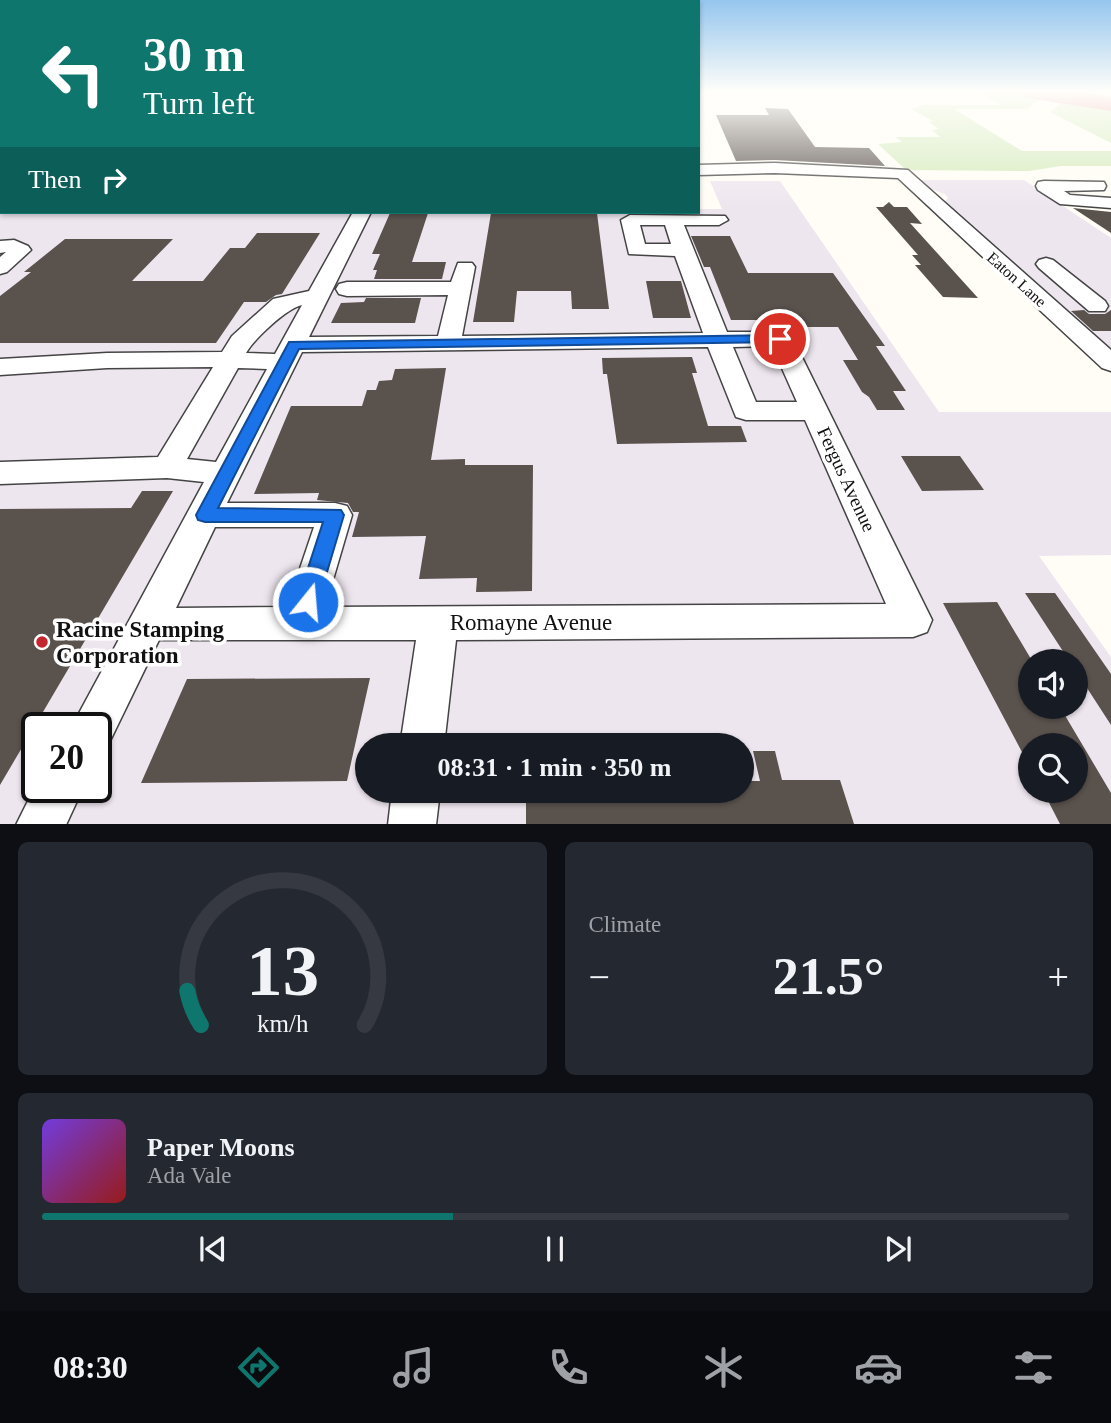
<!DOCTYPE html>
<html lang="en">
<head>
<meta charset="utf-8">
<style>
	:root { --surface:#171b24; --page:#242831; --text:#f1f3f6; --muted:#9ea1a6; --line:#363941; --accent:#0f766e }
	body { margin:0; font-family:"Times New Roman",serif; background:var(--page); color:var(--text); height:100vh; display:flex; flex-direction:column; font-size:26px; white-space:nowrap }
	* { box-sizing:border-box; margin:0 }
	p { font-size:23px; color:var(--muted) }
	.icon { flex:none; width:38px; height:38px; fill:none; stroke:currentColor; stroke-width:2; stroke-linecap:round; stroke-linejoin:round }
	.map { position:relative; height:824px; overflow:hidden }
	.drawer { display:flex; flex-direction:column; gap:18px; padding:18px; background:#0d0f14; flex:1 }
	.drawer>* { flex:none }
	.top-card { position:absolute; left:0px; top:0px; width:700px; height:214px; box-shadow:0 2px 5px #0004; background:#0f766e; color:#fff; overflow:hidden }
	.controls { position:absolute; left:1018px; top:649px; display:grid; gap:14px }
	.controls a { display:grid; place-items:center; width:70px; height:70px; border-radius:50%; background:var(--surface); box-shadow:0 2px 5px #0004; font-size:35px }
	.speed { position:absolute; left:21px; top:712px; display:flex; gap:14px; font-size:35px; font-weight:700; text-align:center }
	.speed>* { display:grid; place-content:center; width:91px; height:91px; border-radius:50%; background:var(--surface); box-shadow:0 2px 5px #0004; line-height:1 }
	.speed .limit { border:4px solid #111; border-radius:10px; background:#fff; color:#111 }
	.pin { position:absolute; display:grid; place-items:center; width:60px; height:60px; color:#fff; margin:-30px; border:4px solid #fff; border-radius:50%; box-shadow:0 2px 7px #0007 }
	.me { position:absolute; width:77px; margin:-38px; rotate:17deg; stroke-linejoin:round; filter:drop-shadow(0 0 5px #0008) }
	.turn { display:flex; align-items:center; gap:24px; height:147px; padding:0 28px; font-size:32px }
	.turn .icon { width:91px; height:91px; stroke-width:2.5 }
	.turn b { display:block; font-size:49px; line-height:60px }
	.then { display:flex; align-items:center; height:66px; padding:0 28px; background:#0003; gap:14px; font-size:26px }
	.big { font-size:52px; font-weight:700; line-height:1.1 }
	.drawer .card { flex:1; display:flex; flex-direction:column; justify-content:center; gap:10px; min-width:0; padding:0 24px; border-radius:10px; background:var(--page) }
	.drawer .dial { align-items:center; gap:0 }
	.dial svg { height:182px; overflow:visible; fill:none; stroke:var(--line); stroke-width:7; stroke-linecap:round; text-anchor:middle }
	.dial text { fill:var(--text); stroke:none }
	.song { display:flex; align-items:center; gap:21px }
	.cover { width:84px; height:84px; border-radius:10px; background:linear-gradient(135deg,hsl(260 70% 55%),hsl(0 70% 35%)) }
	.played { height:7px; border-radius:4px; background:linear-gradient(90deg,var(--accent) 40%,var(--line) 40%) }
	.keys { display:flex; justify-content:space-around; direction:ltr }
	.heat { display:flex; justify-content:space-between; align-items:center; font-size:38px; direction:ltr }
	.drawer .tiles { flex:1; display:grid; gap:18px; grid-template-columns:1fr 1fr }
	.card:last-child { grid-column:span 2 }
	.trip { position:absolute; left:355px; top:733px; width:399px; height:70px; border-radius:35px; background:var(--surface); box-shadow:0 2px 5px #0004; font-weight:700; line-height:70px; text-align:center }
	.tabs { display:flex; height:112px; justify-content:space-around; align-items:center; background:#090b0e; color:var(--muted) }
	.tabs .icon { width:49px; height:49px }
	.tabs .active { color:var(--accent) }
	.tabs b { font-size:32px; color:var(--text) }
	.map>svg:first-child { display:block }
</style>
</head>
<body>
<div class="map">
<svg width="1111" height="825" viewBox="0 0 1111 825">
	<rect width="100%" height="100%" fill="#fffdf5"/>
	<path fill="#eee6ef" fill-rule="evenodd" d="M899,180H1024L1111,238V354L944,203L948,198L945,194L927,188H908Z
		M710,181H780L939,412H1111V555L1039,556L1111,657V824H0V212H698V209H722ZM1031,662H1076V707H1031ZM37,728H96V788H37ZM368,746H742V791H368ZM1031,746H1076V791H1031Z"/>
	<path fill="#d5ebbd" d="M981,92H1022L1040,99L1027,109H954L1022,151H1111V166H1061L1029,171L906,170L878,144L902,142L896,137H940L932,130L939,129L929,122L933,121L911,109L924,105H1001Z
		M1062,103L1111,106V143L1050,112Z"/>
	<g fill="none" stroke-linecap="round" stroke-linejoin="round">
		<path fill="#e29292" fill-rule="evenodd" d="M1023,92H1082L1111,97V111L1034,99L1026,97Z
			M0,169H2V187H0Z"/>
		<path fill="#e29292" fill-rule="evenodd" d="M0,127H2V169H0Z"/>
	</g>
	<path fill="#5a524d" d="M765,108L788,109L815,147L869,148L885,166L775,160L736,161L716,115H769Z
		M889,202L894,207H907L922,224L910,223L978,298L943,297L915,265H921L912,255H918L876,207H883Z
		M1073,208L1111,212V233Z
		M390,213H428L412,262H446L442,279H374L377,270H373L380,254H372Z
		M491,213H597L609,309H572L571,291H517L514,322H473Z
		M257,233H320L282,294L276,295L266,302H244L216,343H0V296L31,272H24L65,239H173L132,281H203L230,248H245Z
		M691,236H730L748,273H833L885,346H876L906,391H893L905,410H877L869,397L862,392L843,360H858L838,327H770L766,320H731L710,267H704Z
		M646,281H681L691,318H653Z
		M366,298H421L415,323H331L341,303L364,302Z
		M1084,310L1089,314H1105L1111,310V331H1093L1071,311Z
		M692,357L697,373H692L708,426H741L747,442L617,444L607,374H603L602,358Z
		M446,368L431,460L465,459V465H533L532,591L476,592L477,578L419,579L426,536L352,537L359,512H353L348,503L317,500L319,493L254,494L291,406H362L367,390H376L379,381L392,380L395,369Z
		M901,456H960L984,490L922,491Z
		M142,491H173L0,785V509L131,508Z
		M1025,593H1055L1111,674V725L1076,671V662H1070Z
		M997,602L1031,659V707H1060L1111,793V824H1060L1043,791H1076V746H1031V769L943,603Z
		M370,678L347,781L141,783L187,679Z
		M753,751H775L782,780H840L854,824H526V791H742V781H760Z"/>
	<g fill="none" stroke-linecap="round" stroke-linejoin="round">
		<g stroke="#444" stroke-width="3">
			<path id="minor" d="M775,163L908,170L1111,350V371L1102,368L898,178L775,173L698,175V165Z
				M1044,181L1104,182L1106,186L1104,190L1064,191L1070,195L1111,198V208L1060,204L1038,190L1036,186L1038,182Z
				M353,212H371L309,337L438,336L448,295L347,296L339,294L336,289L339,284L347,282H451L458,263H472L475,267L462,336L703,333L675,256L629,254L621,220L630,215L725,216L728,220L719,225H684L727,332H781L790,334L793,339L932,620L927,632L913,637L456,640L444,746H400L416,640H159L109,743L96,748V728H71L204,482L167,478L0,484V462L158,457L213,367L107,368L0,375V359L107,353L222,352L232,336L273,299L309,291ZM640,225H665L671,244H645ZM302,305L275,354L246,353C254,339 287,308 302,305ZM772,346L797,402H756L733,347ZM708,347L736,417L746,420H805L886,604L325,607L352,515L347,506L335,503H227L302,352ZM238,368L267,369L216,462L187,459ZM215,527H314L287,607L176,608Z
				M14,240L28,246L31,250L7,272L0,274V257L6,252L0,253V241Z
				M1046,258L1053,260L1105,301L1108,306L1105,311H1089L1039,268L1036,264L1039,260Z
				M37,783V788H83L66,825H16Z
				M392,791H440L436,825H388Z"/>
		</g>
		<use href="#minor" fill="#fff" fill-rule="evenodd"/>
	</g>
	<linearGradient id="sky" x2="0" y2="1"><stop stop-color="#95c6ee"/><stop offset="0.44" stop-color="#fffefa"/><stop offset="1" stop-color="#fffefa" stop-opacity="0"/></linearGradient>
	<rect width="1111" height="208" fill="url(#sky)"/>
	<path fill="#1a73e8" stroke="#114b97" stroke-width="2" d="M780,335L785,336V342L299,349L218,508L341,510L344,515L316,609L308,611L300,609L297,602L323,522H205L198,520L196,515L289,342Z"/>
	<circle fill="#c4262e" stroke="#fff" stroke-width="2.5" cx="42" cy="642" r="7"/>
	<g text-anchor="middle" stroke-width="7" stroke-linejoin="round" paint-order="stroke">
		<g font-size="16" fill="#111" stroke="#fff">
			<text transform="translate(1017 279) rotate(42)" y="6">Eaton Lane</text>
		</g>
		<g font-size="19" fill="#111" stroke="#fff">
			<text transform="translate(847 479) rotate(65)" y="7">Fergus Avenue</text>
		</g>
		<g font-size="23" fill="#111" stroke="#fff">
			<text x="531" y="630">Romayne Avenue</text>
		</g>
		<g font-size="23" font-weight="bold" fill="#111" stroke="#fff" text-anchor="start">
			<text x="56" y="637">Racine Stamping<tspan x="56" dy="26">Corporation</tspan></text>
		</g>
	</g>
</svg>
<div class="controls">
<a><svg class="icon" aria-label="sound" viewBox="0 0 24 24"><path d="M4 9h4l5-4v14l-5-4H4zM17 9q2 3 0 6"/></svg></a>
<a><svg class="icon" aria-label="search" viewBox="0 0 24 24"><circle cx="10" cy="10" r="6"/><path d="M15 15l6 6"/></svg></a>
</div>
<div class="speed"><div class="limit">20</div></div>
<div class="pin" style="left:780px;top:339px;background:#d93025"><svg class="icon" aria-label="arrive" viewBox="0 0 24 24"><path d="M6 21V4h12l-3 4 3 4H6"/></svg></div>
<svg class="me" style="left:308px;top:602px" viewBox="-20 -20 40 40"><circle r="17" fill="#1a73e8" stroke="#fff" stroke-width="3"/><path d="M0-11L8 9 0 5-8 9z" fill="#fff"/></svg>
<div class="trip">08:31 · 1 min · 350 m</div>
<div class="top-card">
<div class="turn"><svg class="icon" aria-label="left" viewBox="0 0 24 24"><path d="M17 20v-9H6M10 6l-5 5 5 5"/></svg><div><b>30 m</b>Turn left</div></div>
<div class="then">Then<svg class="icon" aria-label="right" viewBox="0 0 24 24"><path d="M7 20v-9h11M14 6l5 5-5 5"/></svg></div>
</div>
</div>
<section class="drawer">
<div class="tiles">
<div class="card dial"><svg viewBox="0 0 100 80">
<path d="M14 69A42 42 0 1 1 86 69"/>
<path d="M14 69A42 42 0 0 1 8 54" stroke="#0f766e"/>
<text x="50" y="56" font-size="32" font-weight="700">13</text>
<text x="50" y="72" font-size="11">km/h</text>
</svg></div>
<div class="card"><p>Climate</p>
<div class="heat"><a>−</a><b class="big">21.5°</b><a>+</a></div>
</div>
<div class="card">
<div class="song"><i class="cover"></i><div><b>Paper Moons</b><p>Ada Vale</p></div></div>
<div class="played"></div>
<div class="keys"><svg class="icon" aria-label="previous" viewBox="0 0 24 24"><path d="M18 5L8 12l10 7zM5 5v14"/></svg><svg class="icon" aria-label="pause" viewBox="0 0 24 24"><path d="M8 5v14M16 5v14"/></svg><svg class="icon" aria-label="next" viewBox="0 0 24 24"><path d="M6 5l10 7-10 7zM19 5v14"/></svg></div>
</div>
</div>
</section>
<nav class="tabs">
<b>08:30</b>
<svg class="icon active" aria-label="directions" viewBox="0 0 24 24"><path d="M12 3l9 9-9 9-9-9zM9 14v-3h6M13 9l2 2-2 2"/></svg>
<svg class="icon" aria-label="music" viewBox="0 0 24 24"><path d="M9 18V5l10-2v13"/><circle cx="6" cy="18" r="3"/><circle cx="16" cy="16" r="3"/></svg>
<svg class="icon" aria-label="phone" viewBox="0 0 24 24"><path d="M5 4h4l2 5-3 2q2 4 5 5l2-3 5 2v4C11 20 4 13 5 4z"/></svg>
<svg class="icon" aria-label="climate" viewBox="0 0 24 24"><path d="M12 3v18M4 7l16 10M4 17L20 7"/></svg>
<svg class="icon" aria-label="car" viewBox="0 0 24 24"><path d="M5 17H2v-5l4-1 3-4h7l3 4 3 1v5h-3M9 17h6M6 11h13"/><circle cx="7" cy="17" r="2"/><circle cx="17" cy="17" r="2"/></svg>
<svg class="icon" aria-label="filters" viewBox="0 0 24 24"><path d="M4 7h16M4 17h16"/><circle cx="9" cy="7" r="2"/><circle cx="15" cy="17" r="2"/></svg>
</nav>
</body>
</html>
